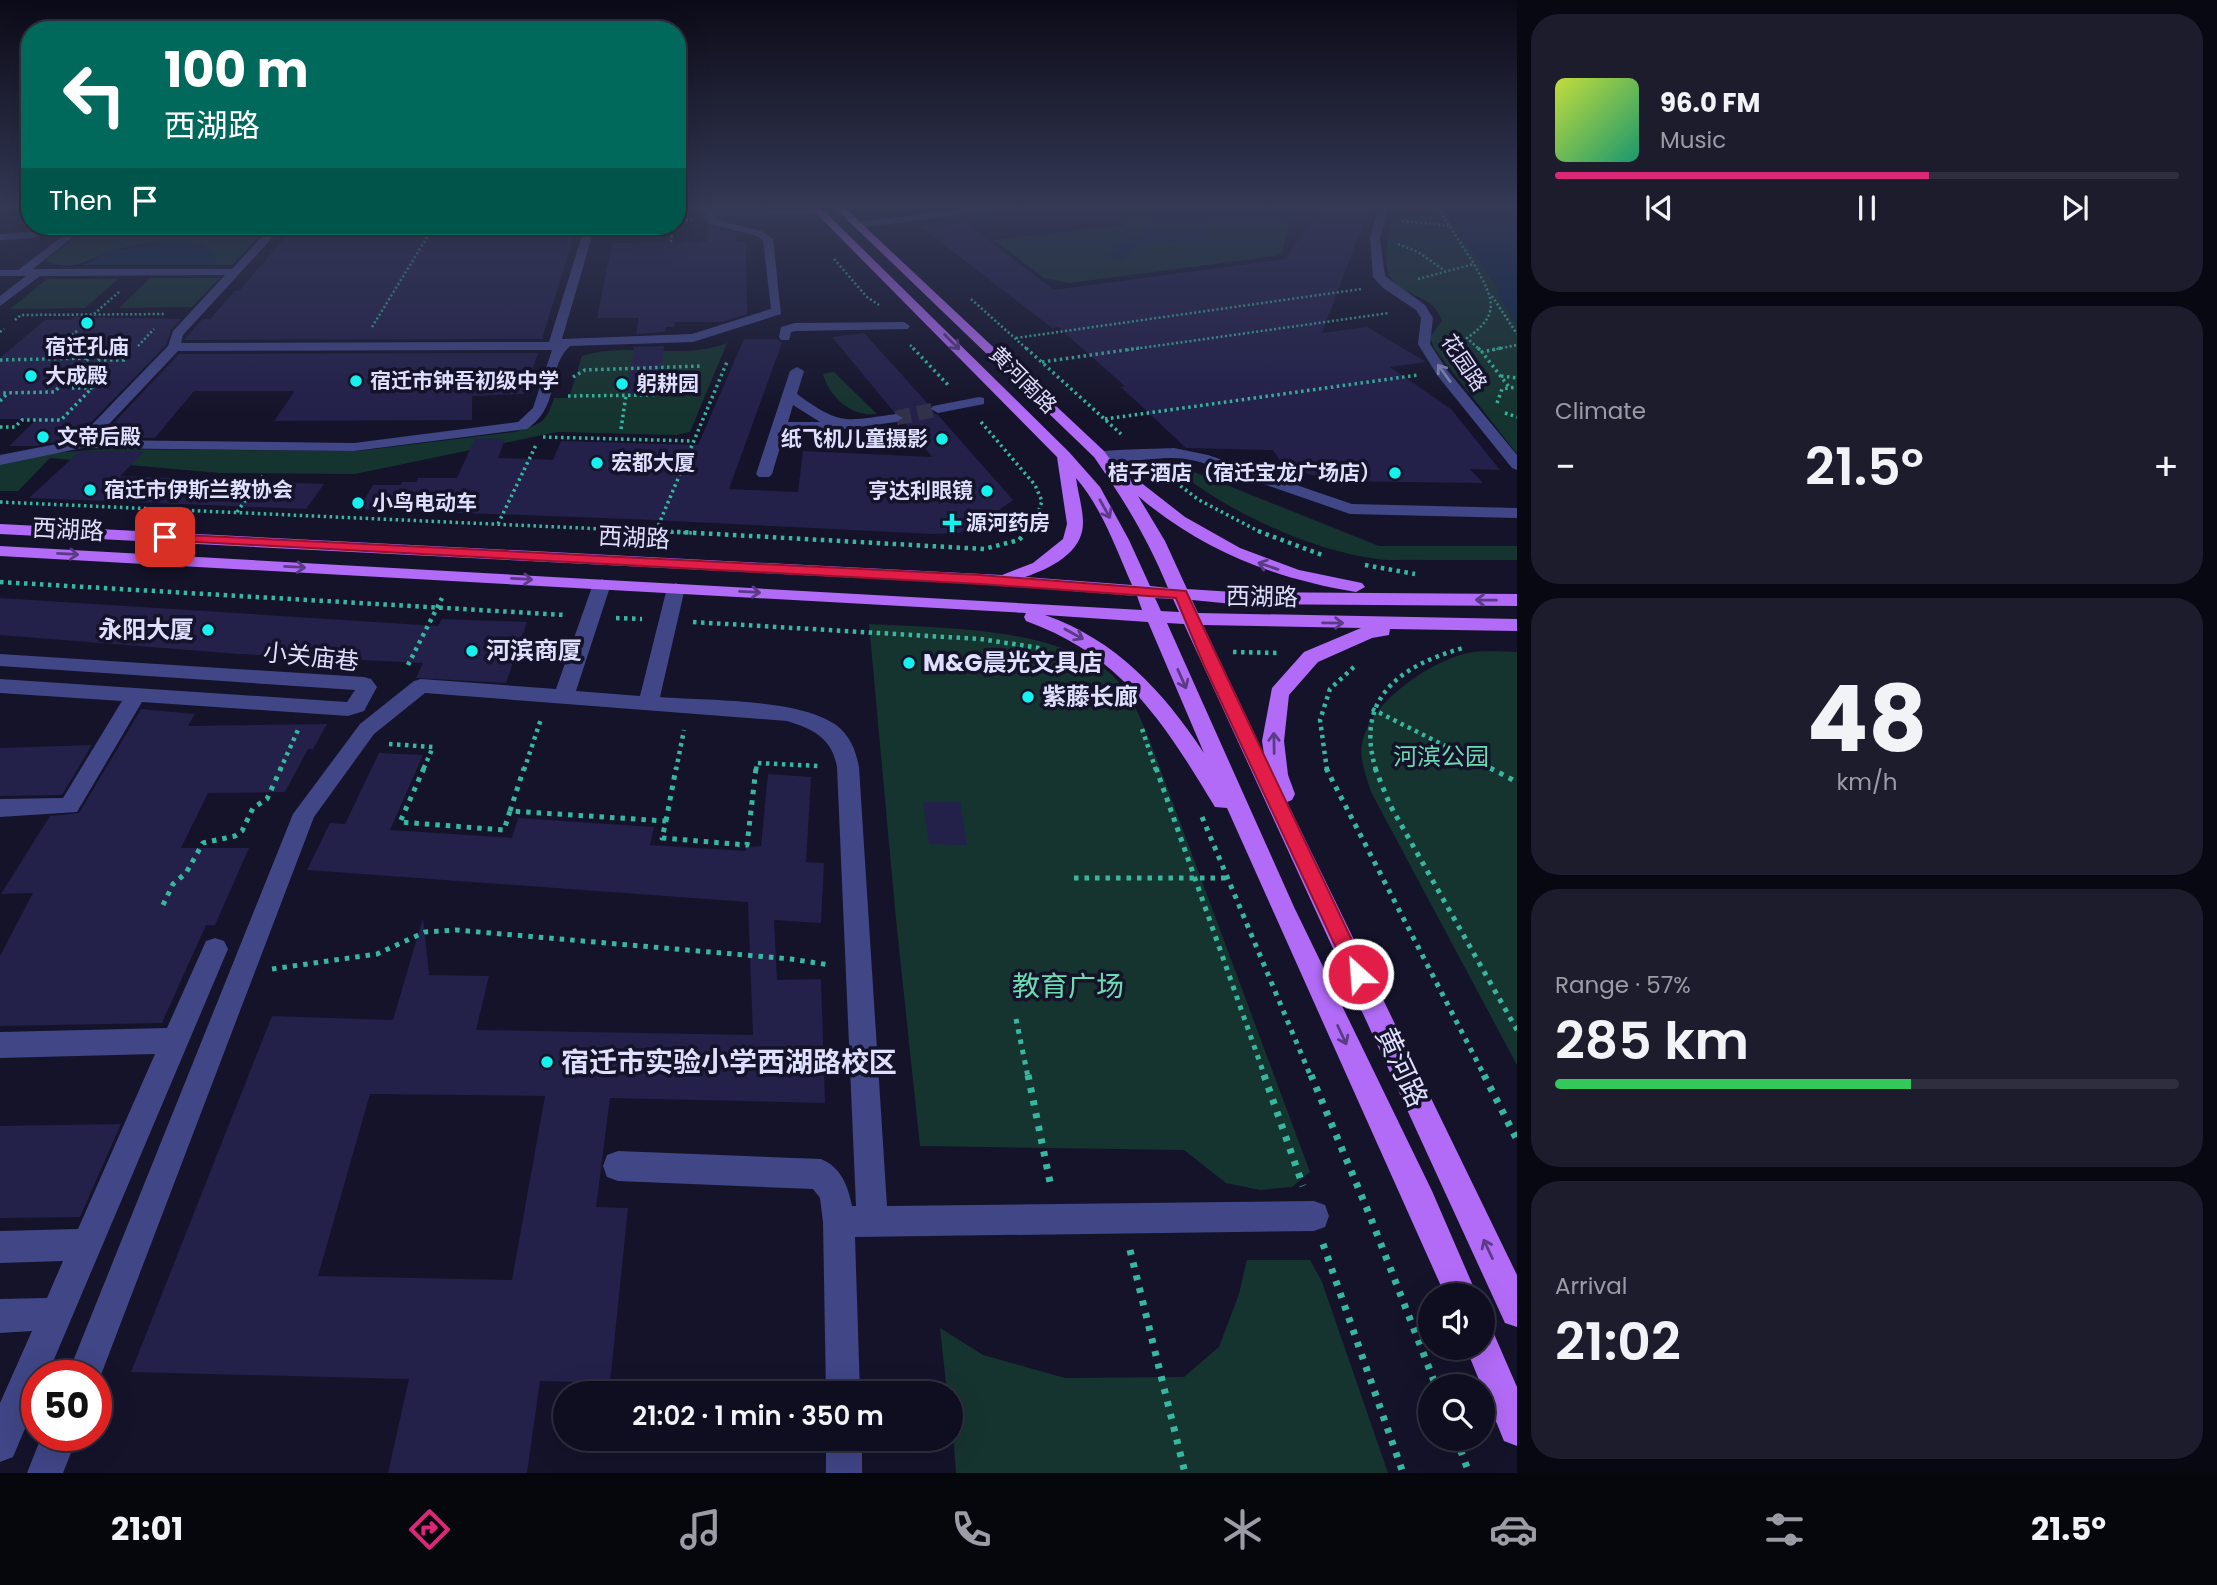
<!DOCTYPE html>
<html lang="en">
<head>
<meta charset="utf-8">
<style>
	:root { --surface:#0f0e20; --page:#1d1c2d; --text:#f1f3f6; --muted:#9b9ca5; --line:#2f2e3e; --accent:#db2777 }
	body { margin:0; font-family:Poppins,"Noto Sans SC",sans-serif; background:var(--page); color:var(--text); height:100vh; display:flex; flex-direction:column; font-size:26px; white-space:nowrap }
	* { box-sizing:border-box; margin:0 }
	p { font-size:23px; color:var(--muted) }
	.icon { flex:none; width:38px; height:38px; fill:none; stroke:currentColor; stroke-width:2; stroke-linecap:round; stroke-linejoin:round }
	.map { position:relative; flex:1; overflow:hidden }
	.sheet { display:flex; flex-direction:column; gap:14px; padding:14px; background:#080812; width:700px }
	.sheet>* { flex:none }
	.banner { position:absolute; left:21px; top:21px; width:665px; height:214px; border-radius:28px; box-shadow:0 7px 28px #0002,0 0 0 2px var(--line); background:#00695c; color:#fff; overflow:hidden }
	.buttons { position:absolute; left:1418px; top:1283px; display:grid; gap:14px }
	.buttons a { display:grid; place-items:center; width:77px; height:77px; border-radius:50%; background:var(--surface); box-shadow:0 7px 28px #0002,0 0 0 2px var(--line); font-size:35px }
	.speed { position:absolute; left:21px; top:1360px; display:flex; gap:14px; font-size:35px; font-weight:700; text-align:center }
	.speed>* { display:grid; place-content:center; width:91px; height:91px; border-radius:50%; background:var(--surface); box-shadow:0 7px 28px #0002,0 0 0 2px var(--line); line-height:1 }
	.speed .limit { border:10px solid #d22; background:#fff; color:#111 }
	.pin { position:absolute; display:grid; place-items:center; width:60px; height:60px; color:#fff; margin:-30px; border-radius:14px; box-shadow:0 4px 10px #0006 }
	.me { position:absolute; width:77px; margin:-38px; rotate:334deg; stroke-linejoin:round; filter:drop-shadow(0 0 5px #0008) }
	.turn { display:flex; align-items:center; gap:24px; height:147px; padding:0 28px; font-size:32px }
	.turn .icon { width:91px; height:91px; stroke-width:2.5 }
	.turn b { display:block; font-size:49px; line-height:60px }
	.then { display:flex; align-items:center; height:66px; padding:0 28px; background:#0003; gap:14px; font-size:26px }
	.big { font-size:52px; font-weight:600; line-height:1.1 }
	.sheet .tile { flex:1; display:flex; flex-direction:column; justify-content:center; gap:10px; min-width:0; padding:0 24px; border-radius:28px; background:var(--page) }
	.sheet .dial { align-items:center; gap:0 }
	.dial b { font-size:91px; line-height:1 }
	.song { display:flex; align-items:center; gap:21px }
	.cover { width:84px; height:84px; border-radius:10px; background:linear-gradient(135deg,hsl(70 70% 55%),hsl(160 70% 35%)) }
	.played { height:7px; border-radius:4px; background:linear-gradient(90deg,var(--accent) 60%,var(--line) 60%) }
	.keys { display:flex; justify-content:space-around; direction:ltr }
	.heat { display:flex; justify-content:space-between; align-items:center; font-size:38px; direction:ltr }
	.charge { height:10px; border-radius:5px; background:linear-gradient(90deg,#34c759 57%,var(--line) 0) }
	.trip { position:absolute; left:553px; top:1381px; width:410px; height:70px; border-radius:35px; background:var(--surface); box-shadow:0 7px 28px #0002,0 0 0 2px var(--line); font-weight:600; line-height:70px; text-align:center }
	.tabs { display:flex; height:112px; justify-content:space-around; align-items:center; background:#06060d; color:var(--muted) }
	.tabs .icon { width:49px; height:49px }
	.tabs .selected { color:var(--accent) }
	.tabs b { font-size:32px; color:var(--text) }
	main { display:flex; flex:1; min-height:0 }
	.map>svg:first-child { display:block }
</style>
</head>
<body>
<main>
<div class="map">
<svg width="1517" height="1473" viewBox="0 0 1517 1473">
	<rect width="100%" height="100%" fill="#14132a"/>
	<path fill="#16342f" d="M1130,208H1141L1152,217L1279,215L1289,217L1290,221L1282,252L1275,256L1069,283L1044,278L994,240L1124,225L1111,212Z
		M1396,208H1444L1501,292H1496L1517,324V454L1434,348L1430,337L1442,321C1435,296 1409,298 1393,281C1379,267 1390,224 1396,208Z
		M90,226H269L232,265H213L216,260L205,246C175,238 142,242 113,251C87,259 74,273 45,261Z
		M150,278H220L192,307L119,308Z
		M47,279H118L85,308L10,309Z
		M727,343L690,432L676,435L557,432L355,474L219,473L50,458L18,491H0V463L53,453L104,449L358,451L515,432C540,424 546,424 554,398H569L582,356C628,341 681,361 727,343Z
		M834,372L877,414C853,418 829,397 823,374Z
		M1179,466L1379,546H1517V560C1486,560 1456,560 1425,560C1409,559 1392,561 1377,559C1310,550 1233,514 1180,473Z
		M869,624C939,628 1057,627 1112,675C1132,694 1141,720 1151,744L1310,1172L1292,1187L1260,1190L1226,1183L1184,1150L920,1146L896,919Z
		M1517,652V1065L1371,792C1367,778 1359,759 1362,744C1370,702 1429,662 1468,653C1483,650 1501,652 1517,652Z
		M1247,1260H1310L1322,1282L1388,1473H956L950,1393H947L940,1328L983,1355L1065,1378L1184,1377L1219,1347L1239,1294Z"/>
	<path fill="#0e2a47" d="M1444,208H1517V324L1495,291H1501Z
		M1195,227L1213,237L1141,245L1121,259L1109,257L1123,239L1139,237L1147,229L1176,232Z
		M164,241L194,243L214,251L216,258L213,265H84L109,252Z"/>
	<path fill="#23204a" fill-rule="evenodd" d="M1319,208H1373L1358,237L1322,333L1367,327L1426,362L1390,367L1451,409L1500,470L1470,469L1483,483L1332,481L1293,469L1281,462L1273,450L1186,448L1121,387L1125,386L1058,327L1052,328L921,227L965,222L1054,290L1286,259Z
		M577,226L542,339L184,340L202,319H210L235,291H239L295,227Z
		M709,227L736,233L735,242H746L747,314L722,322H675L674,327H666L665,332L636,334L639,318H597L612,243L707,242Z
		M74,317L181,319L171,330L166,345L76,438L35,446H9L37,419H0V358L45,320H71Z
		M864,333L930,406V411L938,415L1013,500L974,528L959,533L933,534L654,520L359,509L373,485H401L402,482H416L418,478H457L475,438L505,439L498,458L535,459L553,460L561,441L698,445L744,339H777L782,343L729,489L798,492L803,451L932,457L903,421L905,417L894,412L832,337Z
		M664,346L660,393L627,394L634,347Z
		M538,353L524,394L472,396V420L274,421L295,391H194L155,438L100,437L179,354Z
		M80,451H145L120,476L324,484L306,509L29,498Z
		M0,598L438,626L442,619L527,622L506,683L416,678L423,663L239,654L0,635Z
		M141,709L195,714L188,726L327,724L313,749H308L285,792L208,793L181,848H249L215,925H206L162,1023L0,1026V956L33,893L1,894L50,816L79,813Z
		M92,745L62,795L0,796V748Z
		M379,753L423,755L390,830L512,838L518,818L654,827L650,845L746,851V847L761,846L768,774L811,777L806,862L824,863L821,923L774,920L777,980L821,979L825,1103L610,1098L596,1207L628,1208L610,1383L540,1381L527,1473H388L409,1379L131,1372L272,1016L393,1020L423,918L429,975L489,976L476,1030L753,1035L748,902L307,870L330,823L345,824ZM370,1094L545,1096L512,1280L318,1276Z
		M923,802H960L967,845L929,844Z
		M121,1124L80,1217L0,1218V1126Z"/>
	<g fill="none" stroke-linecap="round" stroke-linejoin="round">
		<path stroke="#32314a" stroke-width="15" stroke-dasharray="15 7" stroke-linecap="butt" d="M896,418L938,409"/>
		<path stroke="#38b7a0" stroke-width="2.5" stroke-dasharray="2 2.5" stroke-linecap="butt" d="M1438,208L1474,264
			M677,213H690
			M677,220H692
			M1402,221L1450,226
			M612,227H673
			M671,242L673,226
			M1398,244L1418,252L1445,271
			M834,259L867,297L879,305
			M1418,279L1474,264C1492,297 1503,313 1467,338L1480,350
			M1492,296L1517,334
			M971,299L1028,350
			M94,314L119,292
			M15,320L21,315L165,314
			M372,327L434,226
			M0,332L4,329
			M1016,338L1361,289
			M910,345L915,350
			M138,346L154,329
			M55,350L78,330
			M1127,350L1389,313
			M1492,350L1517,345"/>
		<path stroke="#38b7a0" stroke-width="3.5" stroke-dasharray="2.5 3.5" stroke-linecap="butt" d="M913,348L950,387
			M1026,348L1121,434
			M1478,348L1482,352
			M1501,348L1482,352L1509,387
			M47,357L57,348
			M0,360L89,358L54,392L0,393
			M1042,362L1139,348
			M1501,376L1517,378
			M573,377L585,370L702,366
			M568,396L657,395
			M0,401L8,393
			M1497,403L1502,389L1517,387
			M1505,413L1517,417
			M1105,419L1418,375
			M981,422L1035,485L1042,501L1035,522L1025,533
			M0,427H15L22,420H61L92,388H71L99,360H124L127,357
			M621,429L626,395
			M543,437L693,441
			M1166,475L1199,500L1262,533
			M0,502L693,533
			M237,512L263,476
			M498,524L537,443
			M656,531L727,362"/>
		<path stroke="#38b7a0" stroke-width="4.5" stroke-dasharray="3.5 4.5" stroke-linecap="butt" d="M661,531L984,549L1019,540L1027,531
			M1258,531L1322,555
			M1365,565L1415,574
			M0,582L565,615
			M616,618L642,619
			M693,622L980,639L1040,648
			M1233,652L1280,653
			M408,665L442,598
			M1372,709L1493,770
			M1142,729L1156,770
			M389,744L433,747L423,770
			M280,770L298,730
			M524,770L541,719
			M676,770L684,730
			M756,770L757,763L819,766
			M1327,770L1320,720L1330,689L1356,665
			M1376,770C1354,699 1399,666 1463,648"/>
		<path stroke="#38b7a0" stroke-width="5" stroke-dasharray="4.5 6" stroke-linecap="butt" d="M424,768L400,822L504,830L510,811L666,821L662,838L747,845L756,768
			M1156,768L1265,1077
			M1326,768L1485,1077
			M1375,768L1390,805L1517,1030
			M1490,768L1517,782
			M510,811L524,768
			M1202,817L1311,1077
			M666,821L676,768
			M1074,878H1227
			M163,905L173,884L186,873L203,843L235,836L242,831L253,808L267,799L281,768
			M272,969L377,954L425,932L456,930L791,959L830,965
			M1016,1019L1028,1077"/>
		<path stroke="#38b7a0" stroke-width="7" stroke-dasharray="5 8" stroke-linecap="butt" d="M1028,1075L1051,1187
			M1264,1075L1303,1186
			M1311,1075L1370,1216L1436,1386
			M1484,1075L1517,1140
			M1323,1244L1403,1473
			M1130,1250L1185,1473
			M1456,1438L1469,1473"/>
		<path fill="#404686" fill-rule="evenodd" d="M703,208L824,210L825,212L820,215L716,216L717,220L762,231L773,239L781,314L693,342L570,346C545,369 563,404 527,429L354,451L82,448L0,465V455L77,440L168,346L173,331L225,275L40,276L0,306V296L26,276H0V270H18L76,226H87L33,269H232L272,226H283L183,335L181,343L549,342L585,226H595L562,339L692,334L771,309L763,240L754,235L709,224ZM552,350L533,408L518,422L354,443L94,440L178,351Z
			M970,208H996L991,211L857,228L852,225L857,222Z
			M1378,208H1388L1380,238L1385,276L1425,305L1433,318L1430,344L1447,370L1517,455V470L1512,468L1437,375L1418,344L1421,318L1416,310L1383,288L1373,277L1370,238Z
			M47,226H60L34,238L0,240V234L32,232Z
			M904,322L910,326L908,329L796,331L791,332L789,340H781L779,337L781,327L795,323Z
			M797,367L804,371L797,394C841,426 844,421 896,414L903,418L896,422L838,430L785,431L772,474L769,477H759L756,474L790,371ZM793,405L820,422H788Z
			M979,397L984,398V404L938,413L931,409L933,406Z
			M1174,448L1208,455L1352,504L1517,508V518L1350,514L1200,462C1191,460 1182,458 1173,458C1153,457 1106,467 1091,454C1097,449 1160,449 1174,448Z
			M602,579L611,584L576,691L640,696L667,588L676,583L685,588L660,697C708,701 797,698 836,725C850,735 856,751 859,767L887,1206L1314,1201L1325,1205L1329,1216L1325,1227L1314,1231L855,1237L860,1393H826L823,1222L820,1198L813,1189L618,1181L607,1177L603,1166L607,1155L618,1151L821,1159C841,1167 848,1186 852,1206H856L837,767C832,738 813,729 787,721L425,693L374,734L314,817L96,1388V1376H67L293,814L360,724L414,681L421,679L556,689L593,584Z
			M0,654L364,677L371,679L377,687L364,711L348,716L142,702L77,812L0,817V799L63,798L122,701L0,693V679L347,702L355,690L0,666Z
			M215,938L224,941L228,949L47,1376H37V1400L13,1457L0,1462V1403L32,1331L0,1333V1299L47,1298L63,1261L0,1263V1231L78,1229L155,1054L0,1058V1032L167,1028L206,941Z
			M42,1435H78L63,1473H27Z
			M826,1438H862V1473H826Z"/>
		<path fill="#b26bf7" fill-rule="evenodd" d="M811,208H821L1069,452L1100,487L1129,540L1150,586L1168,588C1148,539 1124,500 1094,457L835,208H845L1104,451L1124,478H1135L1185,517L1240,548L1299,570L1362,583L1365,587L1356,592C1275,579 1201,550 1138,496L1165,541L1187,589L1233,592L1517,594V606L1233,604L1192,600L1198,613L1517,619V631L1390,629L1389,635L1372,638L1318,662L1289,695L1284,741L1288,775L1295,794L1292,800L1287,802L1517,1275V1327L1505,1323L1184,624L1167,623L1294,907L1432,1191L1477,1295H1445L1227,808L1215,807C1164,723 1123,656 1026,621L1024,617L1026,613L0,556V546L1142,610L1137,596L980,584L0,534V524L1002,575L1033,563L1063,539L1067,524L1057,457ZM1076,478C1102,508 1116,549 1132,585L1025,577C1049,569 1083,553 1083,523C1083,509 1078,493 1076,478ZM1155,598L1173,599L1179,612L1161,611ZM1045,615L1148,622L1204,753C1163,691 1116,640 1045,615ZM1203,625L1361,628L1304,652L1272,688L1262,741L1264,754Z
			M1482,1329L1494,1334L1517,1387V1446L1504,1441L1466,1348H1482Z"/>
	</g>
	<defs><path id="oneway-shaft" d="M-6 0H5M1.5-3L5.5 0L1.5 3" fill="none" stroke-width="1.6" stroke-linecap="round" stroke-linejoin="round" transform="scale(1.75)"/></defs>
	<g stroke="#5b3b86">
		<use href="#oneway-shaft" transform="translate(952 342) rotate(45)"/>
		<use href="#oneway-shaft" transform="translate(1105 509) rotate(61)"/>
		<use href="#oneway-shaft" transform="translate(68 554) rotate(3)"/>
		<use href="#oneway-shaft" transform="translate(1268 566) rotate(-161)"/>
		<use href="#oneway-shaft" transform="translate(295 567) rotate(3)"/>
		<use href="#oneway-shaft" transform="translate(522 579) rotate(3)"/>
		<use href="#oneway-shaft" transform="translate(750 592) rotate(3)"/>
		<use href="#oneway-shaft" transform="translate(1486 600) rotate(-179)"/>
		<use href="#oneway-shaft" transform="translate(1333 623) rotate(1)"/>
		<use href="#oneway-shaft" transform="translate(1074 634) rotate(29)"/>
		<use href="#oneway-shaft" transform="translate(1182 679) rotate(66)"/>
		<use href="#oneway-shaft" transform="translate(1274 743) rotate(-91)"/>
		<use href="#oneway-shaft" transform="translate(1342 1035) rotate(65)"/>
		<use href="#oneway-shaft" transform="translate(1488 1249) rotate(-115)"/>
	</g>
	<use stroke="#878abc" href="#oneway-shaft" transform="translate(1444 373) rotate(-126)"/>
	<linearGradient id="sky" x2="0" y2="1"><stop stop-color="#0b0a17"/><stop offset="0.5" stop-color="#343955"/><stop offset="1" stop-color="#343955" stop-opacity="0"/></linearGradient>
	<rect width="1517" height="414" fill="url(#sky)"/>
	<path fill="#e11d48" stroke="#92132f" stroke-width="2" d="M165,534L980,575L1186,591L1368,974L1365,980L1358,983L1351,980L1203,663L1176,598L980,584L160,540L158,537Z"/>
	<g fill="#15f2ee" stroke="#14132a" stroke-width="2.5">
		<circle cx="87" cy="323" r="7"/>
		<circle cx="31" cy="376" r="7"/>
		<circle cx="356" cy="381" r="7"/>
		<circle cx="622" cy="384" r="7"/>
		<circle cx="43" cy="437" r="7"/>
		<circle cx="942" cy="439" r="7"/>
		<circle cx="597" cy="463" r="7"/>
		<circle cx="1395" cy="473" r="7"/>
		<circle cx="90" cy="490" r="7"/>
		<circle cx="987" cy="491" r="7"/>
		<circle cx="358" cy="503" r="7"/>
		<path d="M948.5 512.5h7v7h7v7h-7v7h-7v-7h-7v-7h7z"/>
		<circle cx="208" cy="630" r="7"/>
		<circle cx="472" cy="651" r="7"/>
		<circle cx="909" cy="663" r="7"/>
		<circle cx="1028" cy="697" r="7"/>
		<circle cx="547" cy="1062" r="7"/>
	</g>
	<g text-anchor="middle" stroke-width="7" stroke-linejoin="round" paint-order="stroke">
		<g font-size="21" font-weight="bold" fill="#dedefd" stroke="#14132a" text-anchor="start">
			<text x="87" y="354" text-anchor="middle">宿迁孔庙</text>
			<text x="45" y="383">大成殿</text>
			<text x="370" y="388">宿迁市钟吾初级中学</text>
			<text x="636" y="391">躬耕园</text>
			<text x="57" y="444">文帝后殿</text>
			<text x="928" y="446" text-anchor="end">纸飞机儿童摄影</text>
			<text x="611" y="470">宏都大厦</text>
			<text x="1381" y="480" text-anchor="end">桔子酒店（宿迁宝龙广场店）</text>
			<text x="104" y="497">宿迁市伊斯兰教协会</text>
			<text x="973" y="498" text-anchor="end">亨达利眼镜</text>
			<text x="372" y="510">小鸟电动车</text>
			<text x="966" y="530">源河药房</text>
		</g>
		<g font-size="21" fill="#dedefd" stroke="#14132a">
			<text transform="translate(1464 363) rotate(56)" y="7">花园路</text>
			<text transform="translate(1023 380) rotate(45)" y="7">黄河南路</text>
		</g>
		<g font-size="24" fill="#dedefd" stroke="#14132a">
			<text transform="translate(68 530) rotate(3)" y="8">西湖路</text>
			<text transform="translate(634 538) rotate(3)" y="8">西湖路</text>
			<text transform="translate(1262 597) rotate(1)" y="8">西湖路</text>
			<text transform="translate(311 657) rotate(6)" y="8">小关庙巷</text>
		</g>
		<g font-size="24" font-weight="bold" fill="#dedefd" stroke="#14132a" text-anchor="start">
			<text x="194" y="638" text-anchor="end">永阳大厦</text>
			<text x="486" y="659">河滨商厦</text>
			<text x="923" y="671">M&amp;G晨光文具店</text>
			<text x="1042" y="705">紫藤长廊</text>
		</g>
		<g font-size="24" fill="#6cdbb2" stroke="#14132a">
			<text x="1441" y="765">河滨公园</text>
		</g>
		<g font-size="28" fill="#6cdbb2" stroke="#14132a">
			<text x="1068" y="996">教育广场</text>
		</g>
		<g font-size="28" font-weight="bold" fill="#dedefd" stroke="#14132a" text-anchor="start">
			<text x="561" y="1072">宿迁市实验小学西湖路校区</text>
		</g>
		<g font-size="28" fill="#dedefd" stroke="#14132a">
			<text transform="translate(1402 1067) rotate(65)" y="10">黄河路</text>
		</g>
	</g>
</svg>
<div class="buttons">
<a><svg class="icon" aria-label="sound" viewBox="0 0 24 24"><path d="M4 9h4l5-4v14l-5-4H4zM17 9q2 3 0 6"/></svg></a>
<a><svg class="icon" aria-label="search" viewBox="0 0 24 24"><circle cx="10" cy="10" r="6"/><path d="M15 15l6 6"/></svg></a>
</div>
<div class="speed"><div class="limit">50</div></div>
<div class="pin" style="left:165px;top:537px;background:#d93025"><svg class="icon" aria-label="arrive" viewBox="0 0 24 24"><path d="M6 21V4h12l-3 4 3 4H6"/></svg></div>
<svg class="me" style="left:1358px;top:974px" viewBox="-20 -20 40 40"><circle r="17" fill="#e11d48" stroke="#fff" stroke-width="3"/><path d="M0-11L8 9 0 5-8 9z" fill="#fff"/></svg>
<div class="trip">21:02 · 1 min · 350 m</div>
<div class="banner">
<div class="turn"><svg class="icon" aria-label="left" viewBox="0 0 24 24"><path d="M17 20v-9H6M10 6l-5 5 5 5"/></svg><div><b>100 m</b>西湖路</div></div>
<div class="then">Then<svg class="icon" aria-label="arrive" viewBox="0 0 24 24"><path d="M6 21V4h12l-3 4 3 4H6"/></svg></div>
</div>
</div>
<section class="sheet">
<div class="tile">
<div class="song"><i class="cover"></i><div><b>96.0 FM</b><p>Music</p></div></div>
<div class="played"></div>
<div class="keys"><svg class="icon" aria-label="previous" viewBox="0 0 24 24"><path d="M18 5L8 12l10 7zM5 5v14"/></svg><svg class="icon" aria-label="pause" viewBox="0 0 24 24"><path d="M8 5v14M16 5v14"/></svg><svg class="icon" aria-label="next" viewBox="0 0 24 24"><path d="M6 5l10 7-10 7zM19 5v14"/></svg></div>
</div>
<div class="tile"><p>Climate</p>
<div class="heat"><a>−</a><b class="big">21.5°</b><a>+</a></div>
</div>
<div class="tile dial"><b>48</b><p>km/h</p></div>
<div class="tile"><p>Range · 57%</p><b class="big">285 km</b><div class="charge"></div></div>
<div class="tile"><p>Arrival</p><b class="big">21:02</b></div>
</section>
</main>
<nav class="tabs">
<b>21:01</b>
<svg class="icon selected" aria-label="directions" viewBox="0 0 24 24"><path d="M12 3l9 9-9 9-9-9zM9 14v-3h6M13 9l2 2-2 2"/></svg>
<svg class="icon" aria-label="music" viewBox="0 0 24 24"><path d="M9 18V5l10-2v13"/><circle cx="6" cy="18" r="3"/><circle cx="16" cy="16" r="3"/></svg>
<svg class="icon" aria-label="phone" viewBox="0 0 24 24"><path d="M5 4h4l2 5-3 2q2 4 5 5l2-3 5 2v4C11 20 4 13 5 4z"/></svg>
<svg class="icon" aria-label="climate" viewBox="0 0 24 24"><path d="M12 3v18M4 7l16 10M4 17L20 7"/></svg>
<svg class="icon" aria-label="car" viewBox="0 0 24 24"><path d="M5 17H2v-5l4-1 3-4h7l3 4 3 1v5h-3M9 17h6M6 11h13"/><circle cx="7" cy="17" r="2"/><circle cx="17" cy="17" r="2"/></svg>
<svg class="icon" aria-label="filters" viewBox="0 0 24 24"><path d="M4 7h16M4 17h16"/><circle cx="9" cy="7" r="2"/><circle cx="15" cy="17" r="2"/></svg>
<b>21.5°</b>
</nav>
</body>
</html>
